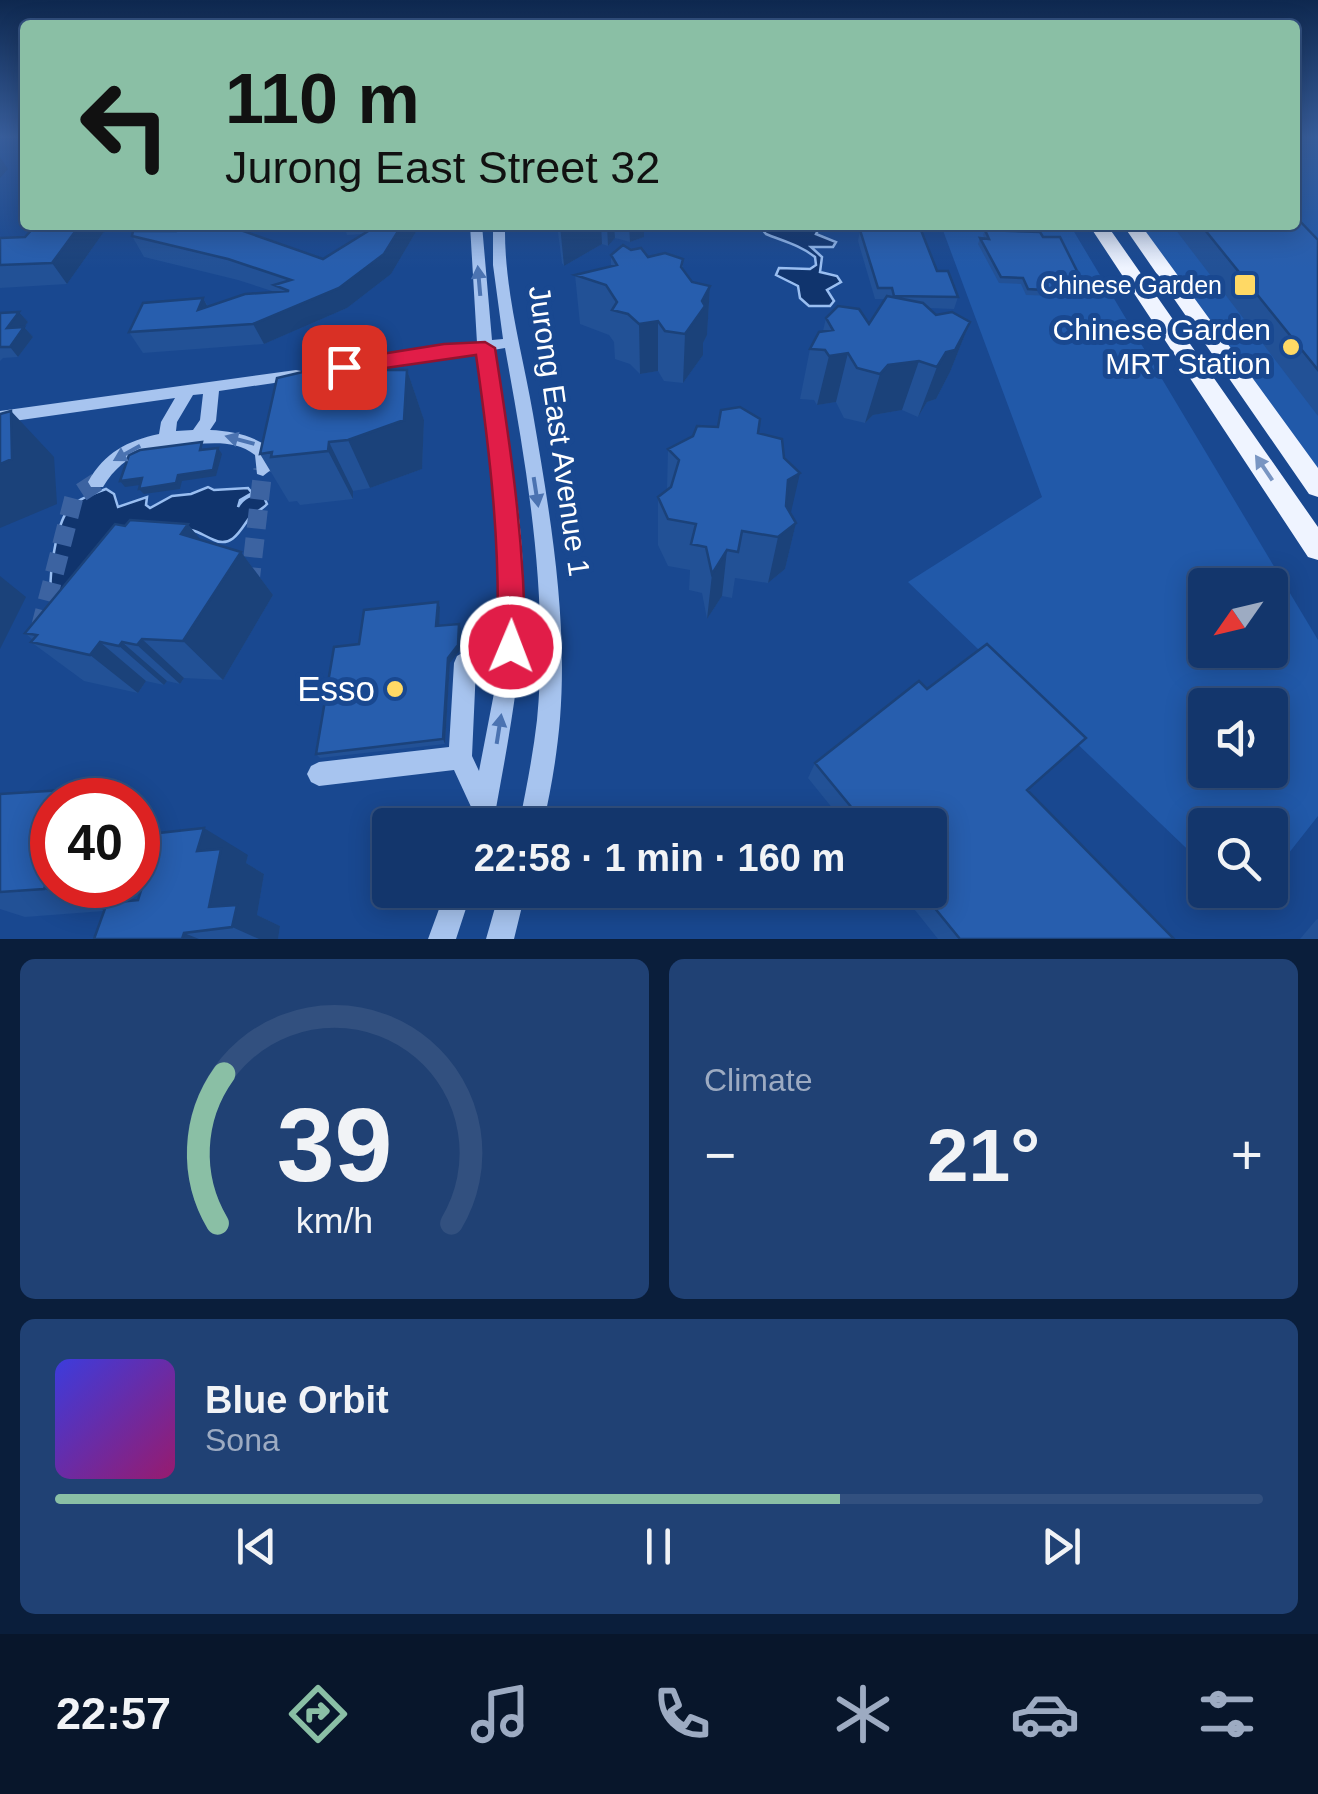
<!DOCTYPE html>
<html lang="en">
<head>
<meta charset="utf-8">
<style>
	:root { --surface:#13366c; --page:#204174; --text:#f1f3f6; --muted:#9dabc2; --line:#32507f; --accent:#8abfa5 }
	body { margin:0; font-family:Arial,sans-serif; background:var(--page); color:var(--text); height:100vh; display:flex; flex-direction:column; font-size:38px; white-space:nowrap }
	* { box-sizing:border-box; margin:0 }
	p { font-size:32px; color:var(--muted) }
	.icon { flex:none; width:55px; height:55px; fill:none; stroke:currentColor; stroke-width:2; stroke-linecap:round; stroke-linejoin:round }
	.map { position:relative; height:939px; overflow:hidden }
	.details { display:flex; flex-direction:column; gap:20px; padding:20px; background:#0a1e3b; flex:1 }
	.details>* { flex:none }
	.hud { position:absolute; left:20px; top:20px; width:1280px; height:210px; border-radius:10px; box-shadow:0 5px 25px #0003,0 0 0 2px var(--line); background:#8abfa5; color:#111; overflow:hidden }
	.needle { width:65px; rotate:236deg }
	.fabs { position:absolute; left:1188px; top:568px; display:grid; gap:20px }
	.fabs a { display:grid; place-items:center; width:100px; height:100px; border-radius:10px; background:var(--surface); box-shadow:0 5px 25px #0003,0 0 0 2px var(--line); font-size:50px }
	.speed { position:absolute; left:30px; top:778px; display:flex; gap:20px; font-size:50px; font-weight:700; text-align:center }
	.speed>* { display:grid; place-content:center; width:130px; height:130px; border-radius:50%; background:var(--surface); box-shadow:0 5px 25px #0003,0 0 0 2px var(--line); line-height:1 }
	.speed .limit { border:15px solid #d22; background:#fff; color:#111 }
	.pin { position:absolute; display:grid; place-items:center; width:85px; height:85px; color:#fff; margin:-42px; border-radius:20px; box-shadow:0 5px 15px #0006 }
	.me { position:absolute; width:110px; margin:-55px; rotate:1deg; stroke-linejoin:round; filter:drop-shadow(0 0 8px #0008) }
	.turn { display:flex; align-items:center; gap:35px; height:210px; padding:0 40px; font-size:45px }
	.turn .icon { width:130px; height:130px; stroke-width:2.5 }
	.turn b { display:block; font-size:70px; line-height:85px }
	.big { font-size:75px; font-weight:600; line-height:1.1 }
	.details .tile { flex:1; display:flex; flex-direction:column; justify-content:center; gap:15px; min-width:0; padding:0 35px; border-radius:15px; background:var(--page) }
	.details .dial { align-items:center; gap:0 }
	.dial svg { height:260px; overflow:visible; fill:none; stroke:var(--line); stroke-width:7; stroke-linecap:round; text-anchor:middle }
	.dial text { fill:var(--text); stroke:none }
	.song { display:flex; align-items:center; gap:30px }
	.cover { width:120px; height:120px; border-radius:15px; background:linear-gradient(135deg,hsl(240 70% 55%),hsl(320 70% 35%)) }
	.played { height:10px; border-radius:5px; background:linear-gradient(90deg,var(--accent) 65%,var(--line) 65%) }
	.keys { display:flex; justify-content:space-around; direction:ltr }
	.heat { display:flex; justify-content:space-between; align-items:center; font-size:55px; direction:ltr }
	.details .tiles { flex:1; display:grid; gap:20px; grid-template-columns:1fr 1fr }
	.tile:last-child { grid-column:span 2 }
	.trip { position:absolute; left:372px; top:808px; width:575px; height:100px; border-radius:10px; background:var(--surface); box-shadow:0 5px 25px #0003,0 0 0 2px var(--line); font-weight:600; line-height:100px; text-align:center }
	.tab-bar { display:flex; height:160px; justify-content:space-around; align-items:center; background:#08162b; color:var(--muted) }
	.tab-bar .icon { width:70px; height:70px }
	.tab-bar .on { color:var(--accent) }
	.tab-bar b { font-size:45px; color:var(--text) }
	.map>svg:first-child { display:block }
</style>
</head>
<body>
<div class="map">
<svg width="1318" height="939" viewBox="0 0 1318 939">
	<rect width="100%" height="100%" fill="#194890"/>
	<path fill="#2159a9" fill-rule="evenodd" d="M1295,136H1318V487L1132,225H1295Z
		M941,225H1070L1318,640V816L1270,877V825H1205V866L908,582L1042,497ZM1205,585H1270V650H1205ZM1205,705H1270V770H1205Z"/>
	<path fill="#10346d" stroke="#99bef1" stroke-width="2.5" d="M764,225L792,228L821,225L816,234L836,242L833,247H811L822,257L820,272L837,276L841,282L827,290L834,301L830,306H809L800,298L798,286L776,275L779,268L810,269L816,265L815,257C800,245 783,241 766,234L761,228Z
		M208,487L214,490L248,488L252,493L240,500L238,507C243,498 252,493 263,495L267,504C262,510 252,514 250,517C242,527 233,549 214,540C198,533 195,528 176,529L54,605C45,589 56,529 66,513C73,500 93,494 106,489L114,494L118,507L147,497L146,505L150,508L172,496L191,494Z"/>
	<g fill="none" stroke-linecap="round" stroke-linejoin="round">
		<path stroke="#3c63a1" stroke-width="19" stroke-dasharray="19 10" stroke-linecap="butt" d="M246,583L250,582L263,469
			M40,629L74,497L97,482"/>
		<path fill="#a7c4ef" fill-rule="evenodd" d="M470,225H482L492,340L503,339L493,265V225H505C504,290 522,350 533,414C550,514 568,617 560,719C557,755 551,790 543,825H519C526,790 533,755 537,720C549,597 527,468 505,348L493,350C504,422 520,496 523,569C526,655 508,741 493,825H469L472,809L454,770L319,786L311,782L307,774L311,766L319,762L449,747L454,663L457,656L499,632L503,571L498,499L478,352L322,376L314,371L322,366L477,343ZM497,655L495,688L479,771L472,756L476,668Z
			M296,370L301,371L304,375L301,379L219,391L216,421L210,430C232,431 252,435 270,448L272,469L263,476L257,474L255,455C237,441 217,443 195,444C158,445 125,450 103,487H91L88,482C105,452 127,441 159,434L161,422L175,398L0,423V411ZM203,394L200,420L193,430L176,431L177,422L193,395Z
			M446,890H472L456,939H428Z
			M500,890H526L514,939H486Z"/>
		<path fill="#eff4ff" fill-rule="evenodd" d="M1089,225H1107L1318,527V560L1308,557Z
			M1123,225H1141L1318,468V497L1309,494Z"/>
	</g>
	<path fill="#225196" d="M36,225H126H114L103,233L67,284L0,288V238L25,237Z
		M344,225H420L391,274L347,308L264,344L143,353L129,332L203,298L208,306L275,292L238,280L144,257L132,236L243,232L323,259L363,234L347,235Z
		M557,225H644V237L630,242L615,238L608,246L602,244L564,266L562,263Z
		M866,225H919L937,271L958,297L954,309L928,308L936,315L970,322L950,372L936,399L927,402L918,417L902,410L873,415L865,423L844,418L836,402L817,405L814,400L800,399L810,349L823,331L826,318L869,324L885,299H875L858,241L860,230H866Z
		M1172,225H1295L1318,240V416Z
		M985,230L1043,237L1081,279L1079,285L1056,284L1060,291L1057,296L1026,295L1021,284L999,283L978,244L980,238L985,239L983,235Z
		M631,250L648,257L683,259V270L692,282L710,286L707,335L703,343V355L683,383L664,381L658,371L640,374L630,364L615,359L614,342L609,335L580,324L575,275L611,266V255Z
		M19,312L28,322L24,327L33,337L18,357L3,358L0,361V313Z
		M341,363L344,370H407L424,420L422,469L370,488L353,491V499L300,505L297,501L289,502L260,454Z
		M758,433L791,515L796,523L785,569L768,583L735,578L732,598L722,596L707,619L702,593L689,590L690,570L668,566L658,545V497L667,490L668,449Z
		M201,541L241,552L273,595L223,680L184,678L180,684L167,681L164,685L146,681L138,693L84,681L31,642L33,640L25,633Z
		M438,602L440,607L439,626L459,624L461,628L460,650L450,663L445,744L320,758L316,754L359,644Z
		M815,763L1027,790L1174,939H938L899,890H930V825H846L808,778Z
		M80,789L101,800H52L109,903L138,900L248,855L246,863L264,874L257,915L280,926L278,939H94L104,911L25,917L0,909V794Z
		M1318,919V939H1300L1316,920Z"/>
	<path fill="#1b427a" d="M0,157L8,169L0,178Z
		M80,225H114L103,233L67,284L52,263Z
		M226,225H247L236,246Z
		M402,225H420L391,274L347,308L264,344L253,324Z
		M560,225H601L602,244L564,266Z
		M607,225H614L615,238L608,246Z
		M629,225H644V237L630,242Z
		M710,286L707,335L703,343V355L683,383L685,334Z
		M203,298L214,319L198,310Z
		M19,312L28,322L24,327L33,337L18,357L10,347L7,328Z
		M658,321V371L640,374L639,324Z
		M970,322L950,372L936,399L927,402L918,417L937,367L946,352Z
		M848,353L836,402L817,405L829,356Z
		M919,361L902,410L873,415L865,423L880,374L888,365Z
		M407,370L424,420L422,469L370,488L348,440Z
		M11,411L54,457L57,504L0,528V533V464Z
		M329,442L353,491V499L328,451Z
		M218,448L222,454L216,476L182,481L180,489L144,494L139,489L178,475Z
		M800,473L789,521L778,528L788,480Z
		M142,478L147,484L125,487L120,481Z
		M796,523L785,569L768,583L778,537Z
		M188,524L223,568L181,534Z
		M727,550L722,596L707,619L712,574Z
		M241,552L273,595L223,680L183,641Z
		M0,576L26,597L0,649Z
		M438,602L440,607L439,631L436,626Z
		M459,624L461,628L460,650L450,663L445,744L443,739L448,658Z
		M142,639L184,678L180,684L137,645Z
		M100,642L146,681L138,693L90,655Z
		M122,642L167,681L164,685L119,646Z
		M80,789L101,800H75Z
		M204,828L248,855L246,863L264,874L257,915L280,926L278,939H259L232,927L209,907L197,851Z
		M52,868V885H116L106,911L44,889Z
		M184,933L199,939H182Z"/>
	<path fill="#275eae" stroke="#1b427a" stroke-width="2.5" d="M1295,216L1318,240V370L1201,225H1295Z
		M36,225H80L52,263L0,265V238L25,237Z
		M180,225H226L323,259L378,225H402L384,254L339,288L253,324L129,332L143,303L203,298L198,310L245,294L289,291L274,285L291,280L228,259L132,236L133,231H176Z
		M870,225H919L937,271H948L958,297L894,296L892,288H878L860,230H871Z
		M985,230L1040,232L1043,237H1060L1081,279L1053,278L1060,291L1028,289L1023,278L1001,277L980,238L989,239Z
		M623,245L631,250L641,248L648,257L665,253L683,259L681,267L692,282L710,286L702,301L705,306L685,334L665,331L658,321L639,324L628,314L612,310L617,302L606,285L575,275L617,265L611,255Z
		M887,296L923,303L936,315L952,312L970,322L955,350L946,352L937,367L919,361L888,365L880,374L857,368L848,353L829,356L825,350L810,349L819,332L833,330L826,318L838,306L859,309L869,324Z
		M19,312L7,328L24,327L10,347H0V313Z
		M341,363L340,370H407L404,420L348,440L329,442L328,451L271,457L272,452L260,454L277,378Z
		M740,407L760,419L758,433L782,439L784,458L800,473L788,480L786,506L796,523L778,537L742,531L738,552L727,550L712,574L706,547L691,544L696,524L668,519L658,497L671,487L679,460L668,449L693,436L697,426L718,427L721,410Z
		M11,411L12,459L0,464V414Z
		M202,442L200,450L218,448L213,470L178,475L176,483L139,489L142,478L120,481L129,455L140,450Z
		M130,520L188,524L181,534L241,552L183,641L142,639L137,645L122,642L119,646L100,642L90,655L31,642L37,635L25,633L115,524L125,526Z
		M438,602L436,626L459,624L458,645L448,658L443,739L316,754L334,647L359,644L364,610Z
		M987,644L1086,738L1027,790L1174,939H960L920,890H930V825H866L815,763L919,681L927,689Z
		M80,789L75,800H52V868L44,889L0,892V794Z
		M204,828L197,851L221,849L209,907L237,905L232,927L184,933L182,939H94L107,903L138,900L159,833Z"/>
	<defs><path id="oneway-solid" d="M-6-.8H1V-3.2L6.5 0L1 3.2V.8H-6Z" transform="scale(2.5)"/></defs>
	<g fill="#4b73b1">
		<use href="#oneway-solid" transform="translate(479 281) rotate(-95)"/>
		<use href="#oneway-solid" transform="translate(240 440) rotate(-165)"/>
		<use href="#oneway-solid" transform="translate(127 453) rotate(151)"/>
		<use href="#oneway-solid" transform="translate(536 492) rotate(81)"/>
		<use href="#oneway-solid" transform="translate(499 729) rotate(-81)"/>
	</g>
	<use fill="#7995c2" href="#oneway-solid" transform="translate(1264 468) rotate(-124)"/>
	<linearGradient id="sky" x2="0" y2="1"><stop stop-color="#0e284f"/><stop offset="0.51" stop-color="#385e9c"/><stop offset="1" stop-color="#385e9c" stop-opacity="0"/></linearGradient>
	<rect width="1318" height="268" fill="url(#sky)"/>
	<path fill="#e11d48" stroke="#92132f" stroke-width="2.5" d="M485,342L495,348C511,449 525,545 525,647L520,656L511,660L501,656L497,647C501,548 490,453 476,355L344,374L334,367L344,360L444,344Z"/>
	<g fill="#ffd965" stroke="#194890" stroke-width="4">
		<rect x="1233" y="273" width="24" height="24" rx="5"/>
		<circle cx="1291" cy="347" r="10"/>
		<circle cx="395" cy="689" r="10"/>
	</g>
	<g text-anchor="middle" stroke-width="10" stroke-linejoin="round" paint-order="stroke">
		<g font-size="25" fill="#fff" stroke="#194890" text-anchor="end">
			<text x="1222" y="294">Chinese Garden</text>
		</g>
		<g font-size="30" fill="#fff" stroke="#194890" text-anchor="end">
			<text x="1271" y="340">Chinese Garden<tspan x="1271" dy="34">MRT Station</tspan></text>
		</g>
		<g font-size="30" fill="#fff" stroke="#194890">
			<text transform="translate(559 431) rotate(82)" y="10">Jurong East Avenue 1</text>
		</g>
		<g font-size="35" fill="#fff" stroke="#194890" text-anchor="end">
			<text x="375" y="701">Esso</text>
		</g>
	</g>
</svg>
<div class="fabs">
<a><svg class="needle" viewBox="-14 -14 28 28"><path d="M0-13l5 13h-10z" fill="#e53935"/><path d="M0 13l5-13h-10z" fill="#9dabc2"/></svg></a>
<a><svg class="icon" aria-label="sound" viewBox="0 0 24 24"><path d="M4 9h4l5-4v14l-5-4H4zM17 9q2 3 0 6"/></svg></a>
<a><svg class="icon" aria-label="search" viewBox="0 0 24 24"><circle cx="10" cy="10" r="6"/><path d="M15 15l6 6"/></svg></a>
</div>
<div class="speed"><div class="limit">40</div></div>
<div class="pin" style="left:344px;top:367px;background:#d93025"><svg class="icon" aria-label="arrive" viewBox="0 0 24 24"><path d="M6 21V4h12l-3 4 3 4H6"/></svg></div>
<svg class="me" style="left:511px;top:647px" viewBox="-20 -20 40 40"><circle r="17" fill="#e11d48" stroke="#fff" stroke-width="3"/><path d="M0-11L8 9 0 5-8 9z" fill="#fff"/></svg>
<div class="trip">22:58 · 1 min · 160 m</div>
<div class="hud">
<div class="turn"><svg class="icon" aria-label="left" viewBox="0 0 24 24"><path d="M17 20v-9H6M10 6l-5 5 5 5"/></svg><div><b>110 m</b>Jurong East Street 32</div></div>
</div>
</div>
<section class="details">
<div class="tiles">
<div class="tile dial"><svg viewBox="0 0 100 80">
<path d="M14 69A42 42 0 1 1 86 69"/>
<path d="M14 69A42 42 0 0 1 16 23" stroke="#8abfa5"/>
<text x="50" y="56" font-size="32" font-weight="700">39</text>
<text x="50" y="72" font-size="11">km/h</text>
</svg></div>
<div class="tile"><p>Climate</p>
<div class="heat"><a>−</a><b class="big">21°</b><a>+</a></div>
</div>
<div class="tile">
<div class="song"><i class="cover"></i><div><b>Blue Orbit</b><p>Sona</p></div></div>
<div class="played"></div>
<div class="keys"><svg class="icon" aria-label="previous" viewBox="0 0 24 24"><path d="M18 5L8 12l10 7zM5 5v14"/></svg><svg class="icon" aria-label="pause" viewBox="0 0 24 24"><path d="M8 5v14M16 5v14"/></svg><svg class="icon" aria-label="next" viewBox="0 0 24 24"><path d="M6 5l10 7-10 7zM19 5v14"/></svg></div>
</div>
</div>
</section>
<nav class="tab-bar">
<b>22:57</b>
<svg class="icon on" aria-label="directions" viewBox="0 0 24 24"><path d="M12 3l9 9-9 9-9-9zM9 14v-3h6M13 9l2 2-2 2"/></svg>
<svg class="icon" aria-label="music" viewBox="0 0 24 24"><path d="M9 18V5l10-2v13"/><circle cx="6" cy="18" r="3"/><circle cx="16" cy="16" r="3"/></svg>
<svg class="icon" aria-label="phone" viewBox="0 0 24 24"><path d="M5 4h4l2 5-3 2q2 4 5 5l2-3 5 2v4C11 20 4 13 5 4z"/></svg>
<svg class="icon" aria-label="climate" viewBox="0 0 24 24"><path d="M12 3v18M4 7l16 10M4 17L20 7"/></svg>
<svg class="icon" aria-label="car" viewBox="0 0 24 24"><path d="M5 17H2v-5l4-1 3-4h7l3 4 3 1v5h-3M9 17h6M6 11h13"/><circle cx="7" cy="17" r="2"/><circle cx="17" cy="17" r="2"/></svg>
<svg class="icon" aria-label="filters" viewBox="0 0 24 24"><path d="M4 7h16M4 17h16"/><circle cx="9" cy="7" r="2"/><circle cx="15" cy="17" r="2"/></svg>
</nav>
</body>
</html>
